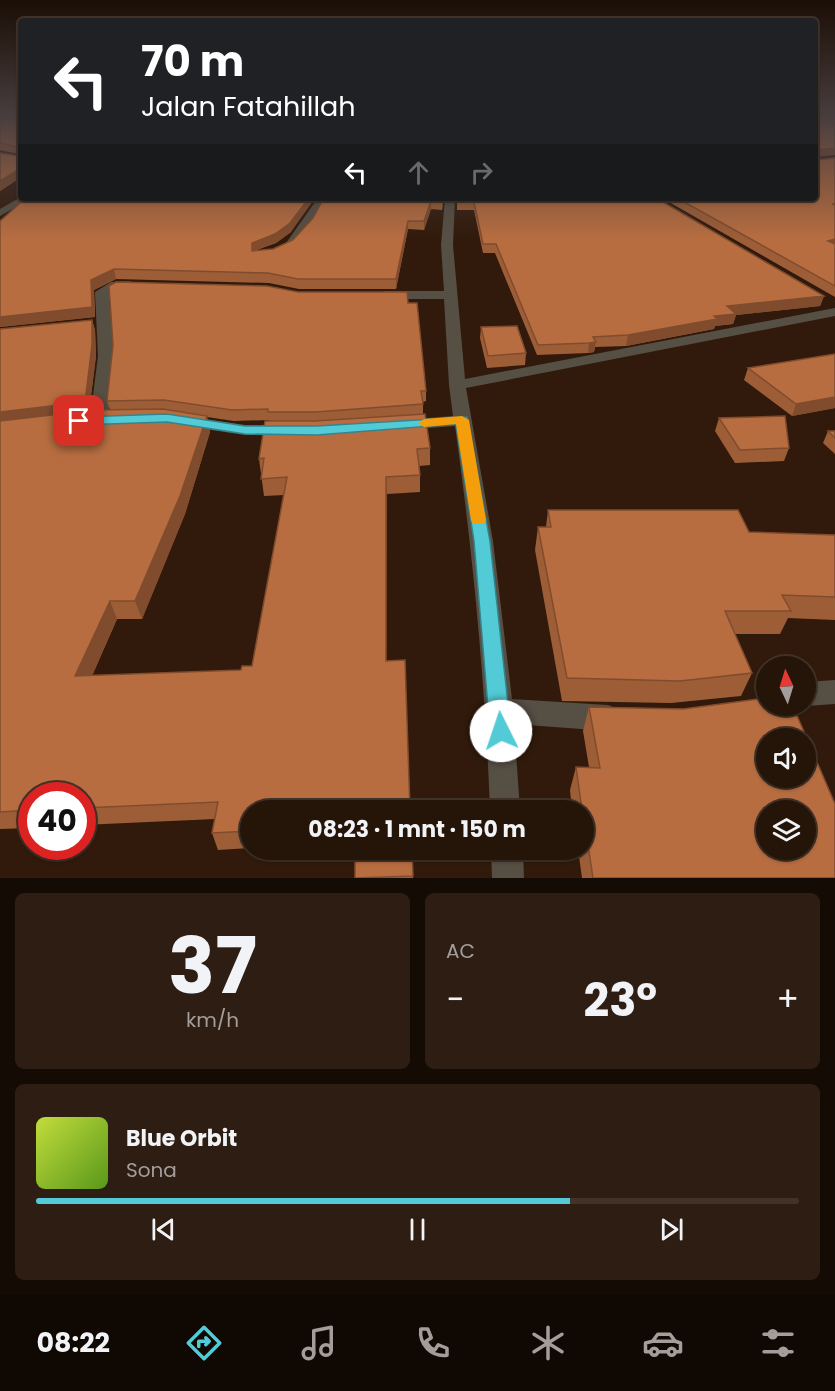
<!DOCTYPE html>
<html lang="id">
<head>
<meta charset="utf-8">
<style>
	:root { --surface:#251408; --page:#2d1d12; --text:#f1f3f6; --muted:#a39e9c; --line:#423329; --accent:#52cbd7 }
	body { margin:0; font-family:Poppins,sans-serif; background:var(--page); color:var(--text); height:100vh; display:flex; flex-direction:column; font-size:22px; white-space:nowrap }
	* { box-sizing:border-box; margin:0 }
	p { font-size:20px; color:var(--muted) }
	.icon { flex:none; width:33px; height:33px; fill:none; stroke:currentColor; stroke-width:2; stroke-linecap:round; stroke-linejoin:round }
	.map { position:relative; height:878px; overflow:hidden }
	.details { display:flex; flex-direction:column; gap:15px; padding:15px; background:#140b04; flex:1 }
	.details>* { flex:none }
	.banner { position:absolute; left:18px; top:18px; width:800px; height:183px; border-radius:6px; box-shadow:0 2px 4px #0004,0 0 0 2px var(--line); background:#202124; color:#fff; overflow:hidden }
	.needle { width:39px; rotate:356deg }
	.tools { position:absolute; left:756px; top:656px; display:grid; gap:12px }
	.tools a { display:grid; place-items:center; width:60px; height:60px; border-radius:50%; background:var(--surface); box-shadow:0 2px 4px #0004,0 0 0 2px var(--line); font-size:30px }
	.speed { position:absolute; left:18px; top:782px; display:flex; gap:12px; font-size:30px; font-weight:700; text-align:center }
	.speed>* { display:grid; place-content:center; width:78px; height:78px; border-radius:50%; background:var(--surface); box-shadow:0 2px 4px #0004,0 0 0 2px var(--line); line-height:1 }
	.speed .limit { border:9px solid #d22; background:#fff; color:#111 }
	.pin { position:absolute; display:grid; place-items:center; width:51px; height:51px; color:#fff; margin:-26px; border-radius:12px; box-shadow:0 3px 9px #0006 }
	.me { position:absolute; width:66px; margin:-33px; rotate:356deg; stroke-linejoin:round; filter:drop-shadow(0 0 4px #0008) }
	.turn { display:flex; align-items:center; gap:21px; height:126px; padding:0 24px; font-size:27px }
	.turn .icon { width:78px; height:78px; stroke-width:2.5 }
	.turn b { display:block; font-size:42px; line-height:51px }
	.lanes { display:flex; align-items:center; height:57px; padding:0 24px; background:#0003; justify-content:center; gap:30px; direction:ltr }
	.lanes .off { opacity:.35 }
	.big { font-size:45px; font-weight:700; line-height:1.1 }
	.details .tile { flex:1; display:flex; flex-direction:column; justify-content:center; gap:9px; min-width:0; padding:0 21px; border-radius:9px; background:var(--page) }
	.details .dial { align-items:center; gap:0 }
	.dial b { font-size:78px; line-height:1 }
	.song { display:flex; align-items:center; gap:18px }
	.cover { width:72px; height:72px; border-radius:9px; background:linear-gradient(135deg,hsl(70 70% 55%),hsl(90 70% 35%)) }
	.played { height:6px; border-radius:3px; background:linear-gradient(90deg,var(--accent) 70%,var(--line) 70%) }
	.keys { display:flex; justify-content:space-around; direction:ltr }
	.heat { display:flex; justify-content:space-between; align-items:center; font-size:33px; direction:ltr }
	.details .tiles { flex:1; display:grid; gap:15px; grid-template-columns:1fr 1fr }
	.tile:last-child { grid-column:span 2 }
	.trip { position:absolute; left:240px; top:800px; width:354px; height:60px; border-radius:30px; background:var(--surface); box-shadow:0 2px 4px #0004,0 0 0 2px var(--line); font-weight:700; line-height:60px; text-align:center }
	.tab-bar { display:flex; height:96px; justify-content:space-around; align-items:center; background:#0f0803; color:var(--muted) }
	.tab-bar .icon { width:42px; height:42px }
	.tab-bar .selected { color:var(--accent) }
	.tab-bar b { font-size:27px; color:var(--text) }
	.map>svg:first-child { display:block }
</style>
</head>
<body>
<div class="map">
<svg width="835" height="878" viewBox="0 0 835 878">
	<rect width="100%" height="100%" fill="#311a0b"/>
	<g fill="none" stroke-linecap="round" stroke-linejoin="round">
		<path fill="#564f44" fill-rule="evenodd" d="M21,197L32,198L0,216V209Z
			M318,198H328L296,245H288L286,243Z
			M445,198H455L453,245L465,379L835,308V316L466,388L493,541L512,699L608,705L618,709L622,718L618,727L608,731L514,724L520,810H490C485,681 473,554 455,426L402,430L396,429L393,425L396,421L402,420L453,416L449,385L444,299H385L378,295L385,291H444L441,245Z
			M130,281L136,285L135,288L118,289L109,294L114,356L108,419L105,423H93L90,419L98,356L95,292L111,282Z
			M184,416L245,425H288L294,426L297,430L294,434L288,435H245L178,425L175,421L178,417Z
			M835,680V704L806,706L804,705L806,682Z
			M491,849H523L524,878H492Z"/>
	</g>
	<path fill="#9d5e37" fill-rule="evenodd" d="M0,116H21V177L0,191V153L18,156L19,154L0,150Z
		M814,116H835V124L814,118Z
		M835,158V297L662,198H814L817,160Z
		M324,198H444L442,210L431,209L424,230L408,229L396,289H299L269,283L116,279L94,290L95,317L0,327V221L291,232L276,243L254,251L273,249L293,240L313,218Z
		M457,198H656L824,296L820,306L736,315L733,324L715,326L714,329L626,346L595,347L594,352L588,353L537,355L495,253H483L474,210H457Z
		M298,292L408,303L426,391V401L423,402V414L430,448V465L419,466L420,475V492L387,494L250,810V848L218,850L212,833L215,819L82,825V795H32V828L0,829V329L92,320L95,330L96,356L89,411L110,410L107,401ZM207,417L234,421L269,420L259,459L264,496L284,495L252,666L241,670L92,676L117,619H142L185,514L210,432Z
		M481,327L526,353L525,365L487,368L480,338Z
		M835,354V408L792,416L744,380L748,368Z
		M719,418L789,448L784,461L735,463L715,431Z
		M828,431H835V454L823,443Z
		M548,510L749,532L835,535V620L788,618L780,634H735L752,673L741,696L671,703L562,701L535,550L538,527H546Z
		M589,707L770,710L835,878H582L578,849H584V810H572L570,790L576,767H589L583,731Z
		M412,849L413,878H355Z"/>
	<path fill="#804c2d" d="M835,148V155L814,157L815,150Z
		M21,168V177L0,191V181Z
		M309,198H315L291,232L276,243L252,251V243Z
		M443,198H444L442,210V201Z
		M431,201V209L424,230V221Z
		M408,221V229L396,289V279Z
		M835,239V247L828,241Z
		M114,269L116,279L94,290L95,317L0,327V317L91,280Z
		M824,296L820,306L736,315L733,324L715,326L714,329L626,346L628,335L714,316L727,306Z
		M92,320L95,330L96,356L89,413L0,424V410Z
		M596,342L594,352L588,353L589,343Z
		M835,397V408L792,416L796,404Z
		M207,416L210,432L185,514L142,619L135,601Z
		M386,477L387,494L386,679Z
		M110,601L117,619L84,694L75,676Z"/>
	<path fill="#b76d40" stroke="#804c2d" stroke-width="1.5" fill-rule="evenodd" d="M0,116H21V148L0,143Z
		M814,119L835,125V148L815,150L814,152Z
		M21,148V168L0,181V153L18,156Z
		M814,158L817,160L835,158V204H832L835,205V239L828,241L835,244V286L677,198H814Z
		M26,198H309L290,223L275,234L252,243V251L273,249L293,240L313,218L324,198H443L442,201H431L424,221H408L396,279H298L268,273L114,269L91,280L92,307L0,317V221Z
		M457,198H656L824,296L727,306L736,314L714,316L717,319L628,335L593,337L596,342L589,343L538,345L496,244H483L474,202L457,201Z
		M116,282L267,286L298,292H407L408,303H417L426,391H421L423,404L316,412H268V409L232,410L164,400L107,401L113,345L109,286Z
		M92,320V345L85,402L0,412V329Z
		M517,326L526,353L488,356L481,327Z
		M835,354V397L796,404L748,368Z
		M163,409L207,416L180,496L135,601H110L75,676L241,670L242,666H252L287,477L261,479L264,458L259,459L265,421H315L425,414L430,448L417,449L420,475L386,477V661L405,660L410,810H250V831L212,833L218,802L82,808V795H32V810L0,812V421L94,410Z
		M785,416L789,448L740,450L719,418Z
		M828,431H835V438Z
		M548,510H738L749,532L835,535V597L782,595L791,611H725L752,673L680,681L567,678L538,527H551Z
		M765,698L766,705H768L770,710L795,711L835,804V878H593L584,818V810H582L576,767L600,768L589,707L683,709ZM766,738H806V777H766ZM766,810H806V849H766Z
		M355,849H412L413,876L355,878Z"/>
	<linearGradient id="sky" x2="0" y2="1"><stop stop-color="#1b0e06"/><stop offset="0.49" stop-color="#483e3f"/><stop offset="1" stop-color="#483e3f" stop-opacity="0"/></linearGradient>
	<rect width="835" height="239" fill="url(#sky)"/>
	<path fill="#52cbd7" stroke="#35848c" stroke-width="1.5" d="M167,414L245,426H317L467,417L490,541L511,731L508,738L501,740L493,738L490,731L474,541L456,424L317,435L245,434L167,422L79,425L73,421L79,417Z"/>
	<path fill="#f59e0b" d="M462,416L469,420L486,520L484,524H473L471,520L456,424L424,427L418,423L424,419Z"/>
</svg>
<div class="tools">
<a><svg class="needle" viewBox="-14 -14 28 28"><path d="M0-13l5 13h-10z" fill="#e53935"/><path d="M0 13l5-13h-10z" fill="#a39e9c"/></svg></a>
<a><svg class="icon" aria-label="sound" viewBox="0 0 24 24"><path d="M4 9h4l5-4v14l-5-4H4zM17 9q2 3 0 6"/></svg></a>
<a><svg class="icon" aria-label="layers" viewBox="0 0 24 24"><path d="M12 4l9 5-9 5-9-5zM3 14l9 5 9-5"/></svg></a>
</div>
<div class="speed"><div class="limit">40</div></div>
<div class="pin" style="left:79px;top:421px;background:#d93025"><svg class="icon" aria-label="arrive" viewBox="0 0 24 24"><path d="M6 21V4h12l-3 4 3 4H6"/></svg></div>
<svg class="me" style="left:501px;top:731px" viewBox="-20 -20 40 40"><circle r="19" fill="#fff"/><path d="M0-13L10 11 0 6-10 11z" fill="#52cbd7"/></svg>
<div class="trip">08:23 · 1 mnt · 150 m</div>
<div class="banner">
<div class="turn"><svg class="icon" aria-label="left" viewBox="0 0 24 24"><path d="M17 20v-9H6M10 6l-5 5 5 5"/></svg><div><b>70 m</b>Jalan Fatahillah</div></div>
<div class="lanes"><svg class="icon" aria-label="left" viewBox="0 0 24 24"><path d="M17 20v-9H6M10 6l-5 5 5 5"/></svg><svg class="icon off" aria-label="ahead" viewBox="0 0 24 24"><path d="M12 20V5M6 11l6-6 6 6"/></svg><svg class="icon off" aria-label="right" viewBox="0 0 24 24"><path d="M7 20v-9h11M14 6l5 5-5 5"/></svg></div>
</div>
</div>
<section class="details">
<div class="tiles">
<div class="tile dial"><b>37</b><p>km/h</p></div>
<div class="tile"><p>AC</p>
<div class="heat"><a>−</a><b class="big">23°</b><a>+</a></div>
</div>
<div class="tile">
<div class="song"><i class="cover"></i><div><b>Blue Orbit</b><p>Sona</p></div></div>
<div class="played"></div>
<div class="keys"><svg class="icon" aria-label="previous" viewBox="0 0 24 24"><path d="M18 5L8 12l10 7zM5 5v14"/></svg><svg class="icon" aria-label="pause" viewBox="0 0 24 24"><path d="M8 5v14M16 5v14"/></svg><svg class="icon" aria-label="next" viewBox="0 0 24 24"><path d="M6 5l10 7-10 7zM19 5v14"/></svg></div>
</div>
</div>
</section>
<nav class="tab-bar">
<b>08:22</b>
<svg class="icon selected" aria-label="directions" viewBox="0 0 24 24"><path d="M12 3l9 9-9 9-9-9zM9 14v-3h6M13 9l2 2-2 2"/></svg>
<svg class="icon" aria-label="music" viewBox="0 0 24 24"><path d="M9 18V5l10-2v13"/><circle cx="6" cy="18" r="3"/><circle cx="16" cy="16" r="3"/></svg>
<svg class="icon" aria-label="phone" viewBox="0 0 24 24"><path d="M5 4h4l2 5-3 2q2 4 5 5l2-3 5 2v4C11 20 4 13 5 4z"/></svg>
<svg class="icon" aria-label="climate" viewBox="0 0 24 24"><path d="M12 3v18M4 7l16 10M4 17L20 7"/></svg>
<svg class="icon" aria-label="car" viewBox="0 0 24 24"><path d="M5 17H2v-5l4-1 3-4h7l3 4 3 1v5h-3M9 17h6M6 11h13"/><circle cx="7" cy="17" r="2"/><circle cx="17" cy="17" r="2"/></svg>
<svg class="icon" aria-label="filters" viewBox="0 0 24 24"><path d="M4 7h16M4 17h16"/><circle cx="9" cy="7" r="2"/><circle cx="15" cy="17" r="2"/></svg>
</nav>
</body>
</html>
